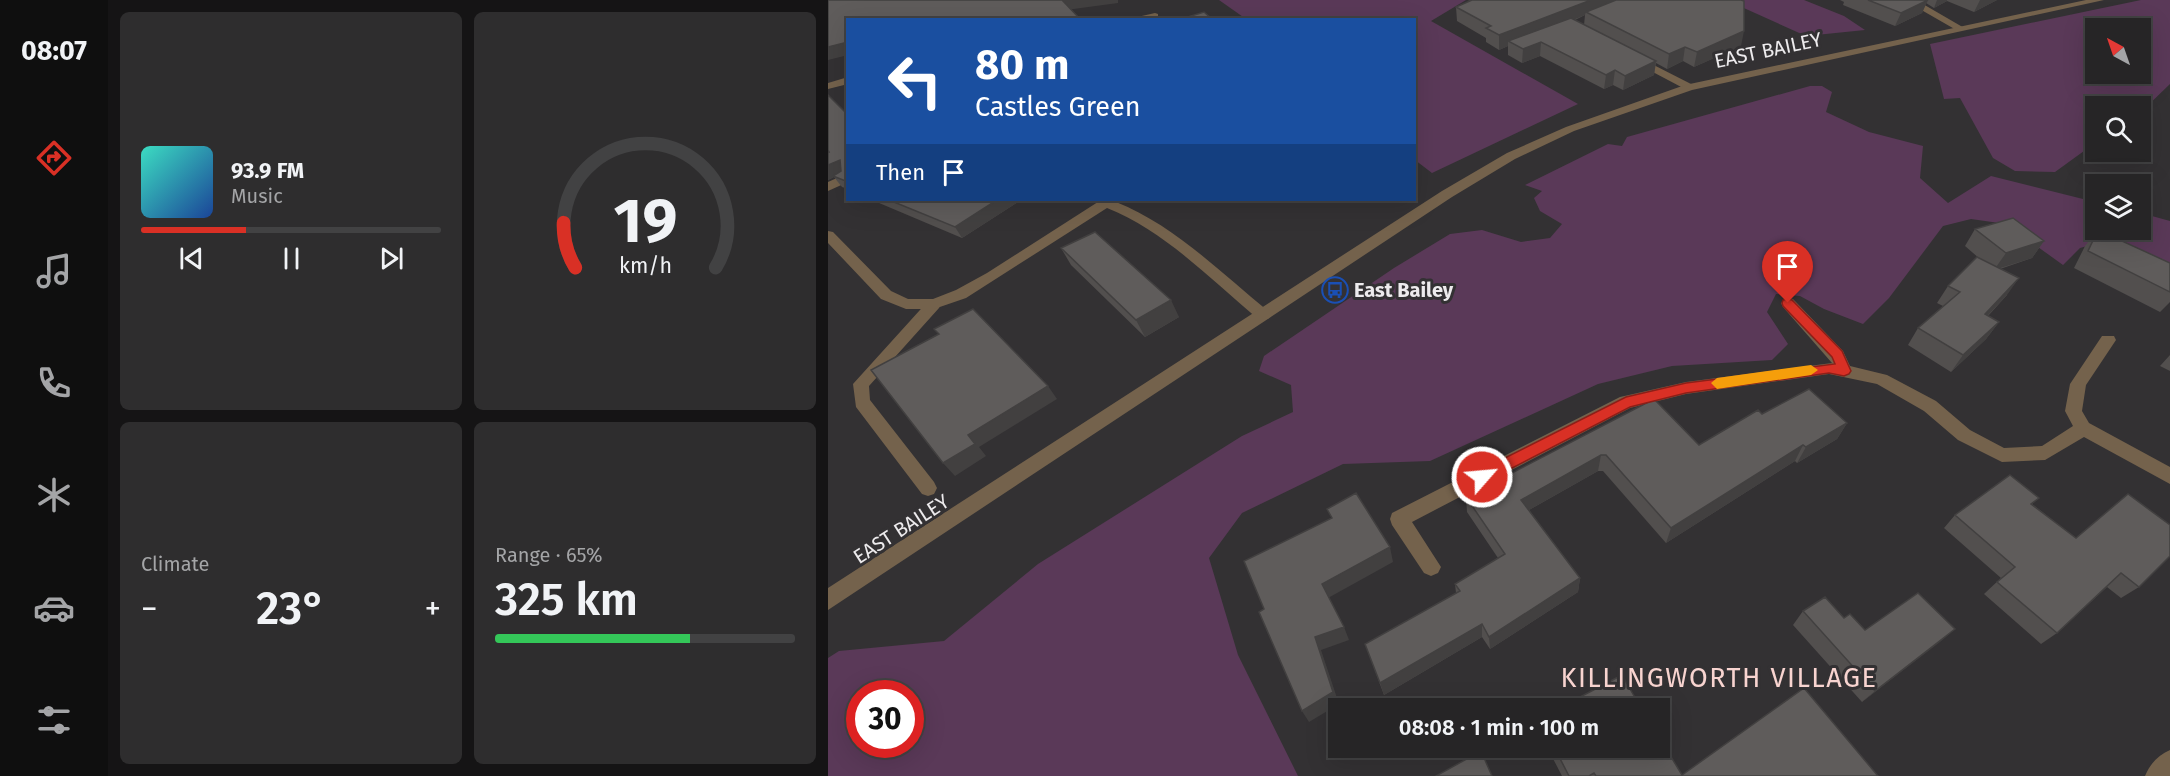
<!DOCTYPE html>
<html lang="en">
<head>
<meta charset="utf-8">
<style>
	:root { --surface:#262526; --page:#2e2d2e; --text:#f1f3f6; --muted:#a4a5a7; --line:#424243; --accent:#d93025 }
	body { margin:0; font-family:"Fira Sans",sans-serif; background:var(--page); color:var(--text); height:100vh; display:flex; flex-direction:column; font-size:22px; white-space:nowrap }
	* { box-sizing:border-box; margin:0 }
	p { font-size:20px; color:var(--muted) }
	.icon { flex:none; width:33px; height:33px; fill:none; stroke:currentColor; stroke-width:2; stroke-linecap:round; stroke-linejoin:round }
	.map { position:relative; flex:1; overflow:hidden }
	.side { display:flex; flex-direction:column; gap:12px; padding:12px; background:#151415; width:720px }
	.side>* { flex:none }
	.banner { position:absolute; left:18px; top:18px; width:570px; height:183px; border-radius:0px; box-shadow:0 6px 24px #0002,0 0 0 2px var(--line); background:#1a4fa0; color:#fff; overflow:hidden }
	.needle { width:39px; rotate:320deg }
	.controls { position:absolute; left:1257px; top:18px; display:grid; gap:12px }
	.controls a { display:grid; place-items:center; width:66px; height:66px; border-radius:0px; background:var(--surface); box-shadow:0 6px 24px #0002,0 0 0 2px var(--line); font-size:30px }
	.speed { position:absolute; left:18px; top:680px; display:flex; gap:12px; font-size:30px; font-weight:700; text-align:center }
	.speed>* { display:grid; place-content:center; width:78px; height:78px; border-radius:50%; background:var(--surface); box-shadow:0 6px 24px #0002,0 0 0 2px var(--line); line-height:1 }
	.speed .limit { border:9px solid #d22; background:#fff; color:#111 }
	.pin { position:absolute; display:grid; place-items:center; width:51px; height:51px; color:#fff; margin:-62px -26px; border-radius:50% 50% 50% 0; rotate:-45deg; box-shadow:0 0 6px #0007 }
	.pin .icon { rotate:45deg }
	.me { position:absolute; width:66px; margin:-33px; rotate:63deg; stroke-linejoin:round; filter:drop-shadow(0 0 4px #0008) }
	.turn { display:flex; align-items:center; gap:21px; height:126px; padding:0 30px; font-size:27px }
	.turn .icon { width:78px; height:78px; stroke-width:2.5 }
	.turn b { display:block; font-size:42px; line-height:51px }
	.then { display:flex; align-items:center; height:57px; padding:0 30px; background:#0003; gap:12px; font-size:22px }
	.big { font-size:45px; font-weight:600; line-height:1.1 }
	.side .widget { flex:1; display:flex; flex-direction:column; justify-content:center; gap:9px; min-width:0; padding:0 21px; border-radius:9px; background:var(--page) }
	.side .dial { align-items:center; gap:0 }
	.dial svg { height:156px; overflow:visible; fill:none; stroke:var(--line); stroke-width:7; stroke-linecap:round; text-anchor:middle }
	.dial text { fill:var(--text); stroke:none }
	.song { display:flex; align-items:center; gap:18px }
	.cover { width:72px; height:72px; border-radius:9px; background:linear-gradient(135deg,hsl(170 70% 55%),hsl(220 70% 35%)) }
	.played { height:6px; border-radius:3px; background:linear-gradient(90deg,var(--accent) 35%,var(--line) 35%) }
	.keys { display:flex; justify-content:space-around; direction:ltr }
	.heat { display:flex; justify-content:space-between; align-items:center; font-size:33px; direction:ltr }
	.charge { height:9px; border-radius:4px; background:linear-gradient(90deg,#34c759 65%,var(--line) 0) }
	.side .tiles { flex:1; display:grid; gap:12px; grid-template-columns:repeat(2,1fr) }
	.trip { position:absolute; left:500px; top:698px; width:342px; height:60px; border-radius:0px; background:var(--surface); box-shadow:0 6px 24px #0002,0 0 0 2px var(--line); font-weight:600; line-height:60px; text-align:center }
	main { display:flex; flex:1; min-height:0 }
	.tabs { display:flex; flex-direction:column; width:108px; justify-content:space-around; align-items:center; background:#0f0f0f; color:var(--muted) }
	.tabs .icon { width:42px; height:42px }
	.tabs .on { color:var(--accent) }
	.tabs b { font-size:27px; color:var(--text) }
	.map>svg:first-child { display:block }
</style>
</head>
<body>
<main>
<nav class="tabs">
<b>08:07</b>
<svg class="icon on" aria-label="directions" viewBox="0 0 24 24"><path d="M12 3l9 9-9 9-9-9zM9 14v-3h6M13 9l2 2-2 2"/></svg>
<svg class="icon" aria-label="music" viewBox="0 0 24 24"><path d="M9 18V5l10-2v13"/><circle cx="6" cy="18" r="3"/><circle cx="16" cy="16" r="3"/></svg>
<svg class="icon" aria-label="phone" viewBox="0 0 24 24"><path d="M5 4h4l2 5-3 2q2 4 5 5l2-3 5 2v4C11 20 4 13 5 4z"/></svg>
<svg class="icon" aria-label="climate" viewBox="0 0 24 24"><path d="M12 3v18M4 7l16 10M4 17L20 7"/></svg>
<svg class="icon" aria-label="car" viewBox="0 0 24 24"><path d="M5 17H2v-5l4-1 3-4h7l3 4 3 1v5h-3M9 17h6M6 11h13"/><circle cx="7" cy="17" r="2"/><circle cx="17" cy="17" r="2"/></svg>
<svg class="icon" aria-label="filters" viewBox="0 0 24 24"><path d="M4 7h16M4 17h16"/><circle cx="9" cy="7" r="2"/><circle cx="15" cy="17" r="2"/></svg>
</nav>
<section class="side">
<div class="tiles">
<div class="widget">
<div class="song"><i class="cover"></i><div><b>93.9 FM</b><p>Music</p></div></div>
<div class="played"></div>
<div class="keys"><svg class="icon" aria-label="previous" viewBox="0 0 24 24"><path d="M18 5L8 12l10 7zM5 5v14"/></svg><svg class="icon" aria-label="pause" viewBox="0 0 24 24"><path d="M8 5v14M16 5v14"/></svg><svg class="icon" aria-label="next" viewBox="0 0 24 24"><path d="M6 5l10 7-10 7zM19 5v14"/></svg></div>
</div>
<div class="widget dial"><svg viewBox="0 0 100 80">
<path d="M14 69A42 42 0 1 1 86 69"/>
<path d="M14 69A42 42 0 0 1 8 46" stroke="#d93025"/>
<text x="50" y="56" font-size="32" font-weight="700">19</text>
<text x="50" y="72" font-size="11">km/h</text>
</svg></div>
<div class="widget"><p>Climate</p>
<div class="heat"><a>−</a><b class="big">23°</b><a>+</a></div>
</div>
<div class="widget"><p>Range · 65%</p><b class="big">325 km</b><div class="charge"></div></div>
</div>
</section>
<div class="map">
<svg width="1342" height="776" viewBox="0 0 1342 776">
	<rect width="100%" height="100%" fill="#333133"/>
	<path fill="#5a3958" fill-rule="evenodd" d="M391,0H638L603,21L750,104L604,173L587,160L586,20L418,19Z
		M898,0H976L1016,16L1037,30L978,36Z
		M1313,0H1342V84L1313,112L1312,106H1268L1267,143L1227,172L1187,171L1165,158L1132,98L1116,99L1102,44ZM1268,28H1312V74H1268Z
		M982,86H994L1004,92L998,112L1041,132L1095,146L1092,178L1120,203L1163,176L1267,202L1268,230H1312L1313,213L1342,221V263L1270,243L1252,248L1235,265L1178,224L1143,219L1115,226L1061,298L1035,324L996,309L972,296L948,294L939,312L960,344L944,360L844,366L770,384L602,461L515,464L414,513L381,558L410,655L470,776H0V658L11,651L116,641L210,564L414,436L465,412L463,385L431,371L436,356L566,268L622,234L654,230L693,242L722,238L734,224L712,211L706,198L714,191L697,185L780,144L794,146L799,137ZM32,693H82V744H32Z"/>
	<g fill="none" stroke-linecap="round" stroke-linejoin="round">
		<path fill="#74624c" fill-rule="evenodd" d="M20,173V182L0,191V182Z
			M106,299L111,300L113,304L111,308L41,386L42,400L106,482L109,488L106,494L100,496L94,494L28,407L25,384L101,300Z"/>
		<path fill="#74624c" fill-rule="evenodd" d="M1076,0H1088L1138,29L1130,31Z
			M327,13L330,14V18L296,20Z
			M808,56L865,85L866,87L861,90L857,89L804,61V57Z
			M20,77V84L0,89V83Z
			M273,200H289L288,202C346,225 392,272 440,311L443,315L440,319H430C382,279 337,231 279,208L138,298L106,309H78L53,299L0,243V231L5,232L63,291L80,299H105L128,290L159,273Z
			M960,298L965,299L1015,351L1022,366L1059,375L1108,401L1142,430L1176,448L1214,446L1245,426L1237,411L1242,384L1274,336H1286L1288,340L1258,385L1254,411L1261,423L1342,467V484L1256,437L1217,460L1174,462L1130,440L1096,411L1049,384L1001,374L858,394L802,408L584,522L613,567L610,573L603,576L596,573L564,525L562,519L564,513L792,397L858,382L1004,363L955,307L953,303Z"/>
		<path fill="#74624c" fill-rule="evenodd" d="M1258,0H1276L864,90L746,131L687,159L624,197L0,610V588L614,191L679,153L738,127L857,85Z
			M1342,750V776H1317C1322,764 1330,755 1342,750Z"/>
	</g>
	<path fill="#524f4e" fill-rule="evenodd" d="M640,0H913V46L866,67L855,61L839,69L828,63L826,75L795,90L785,85L776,89L712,56L694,63L680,55V46L671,50L658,42V38L629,21L628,7L642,1ZM757,15L756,25L747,20Z
		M1012,0H1169L1146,12L1119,1L1106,8L1098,3L1094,13L1067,26L1015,5L1016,2Z
		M0,95L20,115V189L14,187L6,177L0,180Z
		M44,200H193L134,238Z
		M1147,229L1216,241L1204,258L1172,269L1179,295L1160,316L1171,322L1158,339L1123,372L1080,345L1090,328L1115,306L1109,303L1120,286L1152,259L1137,246Z
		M1270,230L1342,263V302L1332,312L1246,268L1257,246Z
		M233,248L351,317L317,337L243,265Z
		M1342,355V371L1332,366Z
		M826,399L871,445L934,414L1019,423L1009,439L969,463L967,461L838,543L775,471H770L701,510L752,578L750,592L662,649L654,637L556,695L537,644L628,593L627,584L670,558L639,512L638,497Z
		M1211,498L1204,504L1311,587L1293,598L1279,587L1229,633L1213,644L1156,594L1173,578L1116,528L1127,515Z
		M975,611L1037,630L1127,629L1034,702L965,625Z
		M719,747H831L854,775L1050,776H734Z"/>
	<path fill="#424040" d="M234,0H290V3L238,10Z
		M763,0H796L758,12L757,15L686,44L680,41V46L671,50V35Z
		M1100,0L1094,13L1067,26L1073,13Z
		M1109,0H1119V1L1106,8Z
		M1152,0H1169L1146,12Z
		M916,31L913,46L866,67L869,52Z
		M20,42V55L0,60V47Z
		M713,42L712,56L694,63L695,49Z
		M857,47L855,61L839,69L841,54Z
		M828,61L826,75L795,90L797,76Z
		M787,70L785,85L776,89L778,75Z
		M12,160L20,169L5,176L6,177L0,180V165Z
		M169,200H193L134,238L127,227Z
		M1216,241L1204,258L1166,270L1178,253Z
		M1191,278L1179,295L1145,331L1157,314Z
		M343,300L351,317L317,337L308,320Z
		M1171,322L1158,339L1123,372L1135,355Z
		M220,386L229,399L151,447L158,456L127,476L115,463L140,435Z
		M1019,423L1009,439L969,463L978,447Z
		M975,445L967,461L838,543L843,528Z
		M773,455L770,471L692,515L693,500Z
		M562,547L565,562L500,598L494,584Z
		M752,578L750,592L662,649L661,637Z
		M654,624V637L556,695L552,683Z
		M516,627L521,640L493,650L511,704L481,722L474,711L487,637Z
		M1127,629L1112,642L1034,702L1047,691Z"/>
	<path fill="#5f5c5b" stroke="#424040" stroke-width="1.5" d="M0,0H234L253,20H20V42L0,47Z
		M644,0H763L671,35L658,28L663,26L628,7Z
		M788,0H913L916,1V31L869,52L857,47L841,54L758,12Z
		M1040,0H1100L1073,13Z
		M376,12L385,20H350Z
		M743,18L828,61L797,76L787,70L778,75L713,42L695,49L680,41Z
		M0,95L20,115V182L5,176L13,171L12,160L0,165V152H1L0,150Z
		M61,200H169L127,227Z
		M1185,218L1216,241L1178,253L1147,229Z
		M1270,230L1342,263V292L1260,251Z
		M267,232L343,300L308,320L233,248Z
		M1149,257L1191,278L1157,314L1171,322L1135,355L1090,328L1132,292L1120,286Z
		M145,309L220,386L140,435L147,444L115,463L43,370L111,334L106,329Z
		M981,389L1019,423L978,447L975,445L843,528L778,455H773L693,500L752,578L661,637L654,624L552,683L537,644L632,591L627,584L677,554L638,497L826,399L871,445L930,410L934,414Z
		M1182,475L1211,498L1203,504L1248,538L1300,494L1342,525V556L1311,587L1293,573L1229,633L1169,582L1187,567L1127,515Z
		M528,493L562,547L494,584L516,627L487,637L505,692L474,711L431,612L436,609L416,561L504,518L499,509Z
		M1090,593L1127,629L1047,691L975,611L997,597L1016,618L1022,614L1037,630Z
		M794,675L813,708H731Z
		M976,688L1050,776H768L766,773L761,776H741L726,747H831V737L854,775Z
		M653,751L664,776H608Z"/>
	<path fill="#d93025" stroke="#8d1f18" stroke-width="1.5" d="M960,299L964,300L1014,351L1023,371L1021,374L1016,376L1001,373L858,393L802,407L659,481L654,483L649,481L646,477L649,472L798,397L858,383L1007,364L1004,357L955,306L954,303L955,300Z"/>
	<path fill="#f59e0b" d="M983,365L990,370L983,375L889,389L883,383L889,378Z"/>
	<defs>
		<g id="bus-ring" transform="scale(1.35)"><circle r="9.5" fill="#333133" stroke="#1a4fb4" stroke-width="1.5"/><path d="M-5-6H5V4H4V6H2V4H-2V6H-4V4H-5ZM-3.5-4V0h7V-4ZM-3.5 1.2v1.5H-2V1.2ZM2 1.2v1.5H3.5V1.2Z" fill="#1a4fb4"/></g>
	</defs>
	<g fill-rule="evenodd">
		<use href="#bus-ring" x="507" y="290"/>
	</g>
	<g text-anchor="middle" stroke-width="6" stroke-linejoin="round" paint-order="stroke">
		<g font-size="20" fill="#edebed" stroke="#333133">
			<text transform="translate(940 50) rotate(-12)" y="7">EAST BAILEY</text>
			<text transform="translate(73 529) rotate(-33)" y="7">EAST BAILEY</text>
		</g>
		<g font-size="20" font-weight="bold" fill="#edebed" stroke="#333133" text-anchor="start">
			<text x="526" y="297">East Bailey</text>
		</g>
		<g font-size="27" letter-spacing="1.5" fill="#f8d4d0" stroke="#333133">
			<text x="891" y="687">KILLINGWORTH VILLAGE</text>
		</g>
	</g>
</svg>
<div class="controls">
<a><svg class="needle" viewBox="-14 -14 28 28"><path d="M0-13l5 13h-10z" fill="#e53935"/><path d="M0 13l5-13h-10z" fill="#a4a5a7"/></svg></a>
<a><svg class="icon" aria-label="search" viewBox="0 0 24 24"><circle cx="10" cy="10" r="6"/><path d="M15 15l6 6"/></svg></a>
<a><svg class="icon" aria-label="layers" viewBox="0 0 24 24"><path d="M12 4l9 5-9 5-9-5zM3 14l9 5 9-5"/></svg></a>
</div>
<div class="speed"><div class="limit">30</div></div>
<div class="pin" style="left:960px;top:303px;background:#d93025"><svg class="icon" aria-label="arrive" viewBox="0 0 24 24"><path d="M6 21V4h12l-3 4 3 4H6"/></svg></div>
<svg class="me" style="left:654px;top:477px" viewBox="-20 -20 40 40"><circle r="17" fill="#d93025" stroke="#fff" stroke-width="3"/><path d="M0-11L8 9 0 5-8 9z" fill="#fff"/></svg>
<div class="trip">08:08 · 1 min · 100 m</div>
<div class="banner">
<div class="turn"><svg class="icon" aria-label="left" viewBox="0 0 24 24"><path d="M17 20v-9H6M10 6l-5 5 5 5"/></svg><div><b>80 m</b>Castles Green</div></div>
<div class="then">Then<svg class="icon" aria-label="arrive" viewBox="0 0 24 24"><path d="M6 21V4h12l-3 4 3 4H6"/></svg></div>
</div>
</div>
</main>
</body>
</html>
